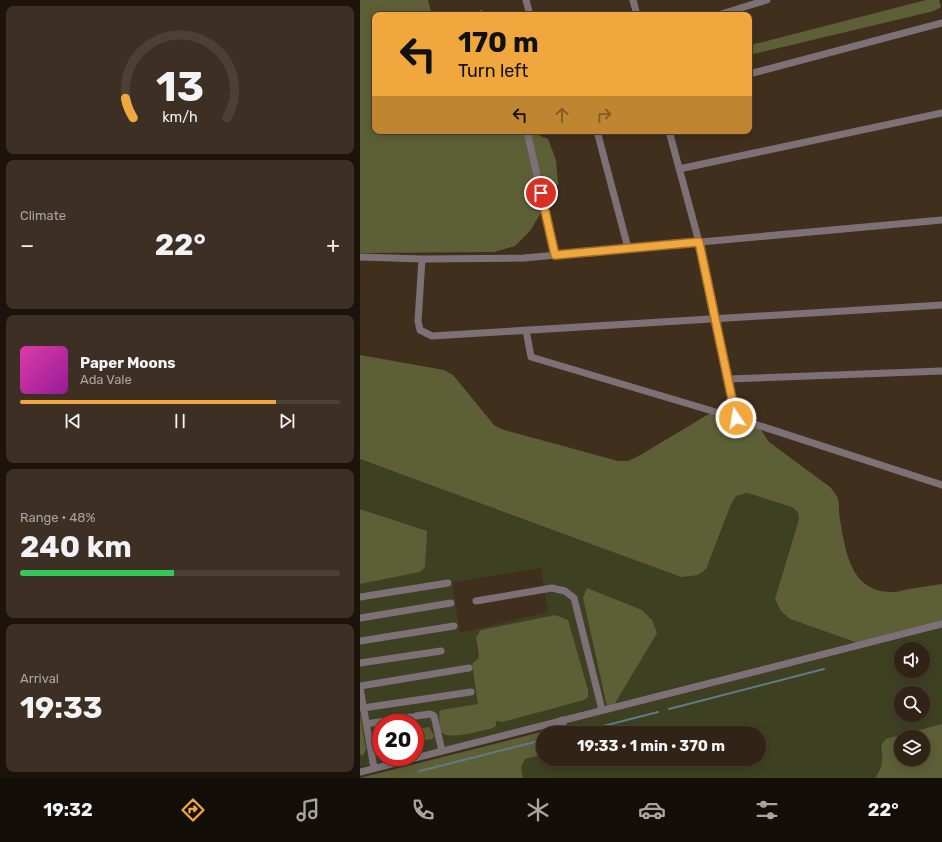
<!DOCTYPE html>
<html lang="en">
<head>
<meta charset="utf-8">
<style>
	:root { --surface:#312316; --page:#3d2f23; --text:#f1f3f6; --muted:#a8a4a1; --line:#4c4035; --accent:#efa73e }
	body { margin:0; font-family:Rubik,sans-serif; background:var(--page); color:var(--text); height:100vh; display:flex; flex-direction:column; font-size:15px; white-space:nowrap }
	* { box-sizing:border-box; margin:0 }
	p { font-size:13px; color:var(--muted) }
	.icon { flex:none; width:22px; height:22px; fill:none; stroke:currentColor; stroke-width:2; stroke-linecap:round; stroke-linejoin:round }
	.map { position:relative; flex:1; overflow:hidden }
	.details { display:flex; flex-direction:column; gap:6px; padding:6px; background:#1b130c; width:360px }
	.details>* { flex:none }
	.hud { position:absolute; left:12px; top:12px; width:380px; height:122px; border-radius:8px; box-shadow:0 2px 10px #0003,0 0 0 1px var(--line); background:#efa73e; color:#111; overflow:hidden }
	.fabs { position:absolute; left:534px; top:642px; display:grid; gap:8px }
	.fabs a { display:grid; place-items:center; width:36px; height:36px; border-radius:50%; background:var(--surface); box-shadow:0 2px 10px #0003,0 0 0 1px var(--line); font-size:20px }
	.speed { position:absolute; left:12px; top:714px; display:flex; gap:8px; font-size:20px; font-weight:700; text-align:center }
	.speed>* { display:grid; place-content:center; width:52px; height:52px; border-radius:50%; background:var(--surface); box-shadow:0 2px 10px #0003,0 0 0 1px var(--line); line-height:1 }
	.speed .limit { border:6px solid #d22; background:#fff; color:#111 }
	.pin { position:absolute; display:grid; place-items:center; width:34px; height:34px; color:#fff; margin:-17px; border:2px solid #fff; border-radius:50%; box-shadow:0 1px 4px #0007 }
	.me { position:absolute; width:44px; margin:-22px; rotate:348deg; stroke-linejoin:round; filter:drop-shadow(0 0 3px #0008) }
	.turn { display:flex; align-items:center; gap:14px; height:84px; padding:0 20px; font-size:18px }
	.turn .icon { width:52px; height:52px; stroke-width:2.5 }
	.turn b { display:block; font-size:28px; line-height:34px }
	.lanes { display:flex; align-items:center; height:38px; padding:0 20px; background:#0003; justify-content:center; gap:20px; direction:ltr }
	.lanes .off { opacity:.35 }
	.big { font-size:30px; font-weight:700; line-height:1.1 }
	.details .card { flex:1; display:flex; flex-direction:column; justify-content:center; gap:6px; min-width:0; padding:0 14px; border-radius:8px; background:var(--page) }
	.details .dial { align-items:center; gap:0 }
	.dial svg { height:104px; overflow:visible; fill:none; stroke:var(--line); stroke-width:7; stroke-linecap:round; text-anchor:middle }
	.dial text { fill:var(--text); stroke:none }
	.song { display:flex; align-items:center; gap:12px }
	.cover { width:48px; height:48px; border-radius:6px; background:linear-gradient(135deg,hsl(320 70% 55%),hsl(300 70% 35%)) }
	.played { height:4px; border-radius:2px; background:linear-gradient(90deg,var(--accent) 80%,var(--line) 80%) }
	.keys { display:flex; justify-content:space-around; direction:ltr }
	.heat { display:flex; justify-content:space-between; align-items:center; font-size:22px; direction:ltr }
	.charge { height:6px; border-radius:3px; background:linear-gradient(90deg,#34c759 48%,var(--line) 0) }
	.trip { position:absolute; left:176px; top:726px; width:230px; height:40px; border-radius:20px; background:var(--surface); box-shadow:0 2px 10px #0003,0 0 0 1px var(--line); font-weight:700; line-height:40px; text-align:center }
	.menu { display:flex; height:64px; justify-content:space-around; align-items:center; background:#140e09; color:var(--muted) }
	.menu .icon { width:28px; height:28px }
	.menu .selected { color:var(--accent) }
	.menu b { font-size:18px; color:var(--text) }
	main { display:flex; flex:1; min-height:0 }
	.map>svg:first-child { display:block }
</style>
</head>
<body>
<main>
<section class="details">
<div class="card dial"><svg viewBox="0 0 100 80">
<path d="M14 69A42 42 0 1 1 86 69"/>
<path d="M14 69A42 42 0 0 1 8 54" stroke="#efa73e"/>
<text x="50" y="56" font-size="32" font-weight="700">13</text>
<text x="50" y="72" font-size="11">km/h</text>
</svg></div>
<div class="card"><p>Climate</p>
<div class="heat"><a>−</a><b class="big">22°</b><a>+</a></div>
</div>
<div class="card">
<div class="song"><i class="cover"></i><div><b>Paper Moons</b><p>Ada Vale</p></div></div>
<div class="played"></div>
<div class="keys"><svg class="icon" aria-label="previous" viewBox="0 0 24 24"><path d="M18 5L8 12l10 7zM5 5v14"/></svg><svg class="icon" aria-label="pause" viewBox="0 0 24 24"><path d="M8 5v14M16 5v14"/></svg><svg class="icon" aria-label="next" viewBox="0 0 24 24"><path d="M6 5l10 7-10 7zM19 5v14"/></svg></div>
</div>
<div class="card"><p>Range · 48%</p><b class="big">240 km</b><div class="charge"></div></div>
<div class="card"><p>Arrival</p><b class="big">19:33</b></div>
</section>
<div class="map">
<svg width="582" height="778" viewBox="0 0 582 778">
	<rect width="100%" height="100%" fill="#412f1d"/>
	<path fill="#3e4022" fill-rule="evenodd" d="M0,459L321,577L376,496L387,493L432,507L438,512L439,519L415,599L421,611L430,619L498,643L254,705L223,598L247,707L55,754V723H21V757H41L0,767V584L60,572L67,531L0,509ZM181,568L188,612L100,633L92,582ZM195,615L131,717L116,645V637L121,630Z
		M582,626V724L526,740L520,749L523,762L515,778H163L161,767L165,759L183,755V759H399V733H193L190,731L192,726ZM541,649H563V671H541ZM541,693H563V715H541Z"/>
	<path fill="#5d6036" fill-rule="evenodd" d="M0,0H68L72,15H15V131H168L188,139L196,160L198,184L170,231L155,246L134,252L0,253Z
		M566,0H579L581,7L574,11L389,55V32L393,44L399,43Z
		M0,355L84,370L93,375L134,425L141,429L258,461H268L277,457L369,402H376L384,405L409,442L470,487C483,502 477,503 480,520C486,552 490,591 531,592C536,593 543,590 549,589C560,587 571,586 582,584V622L498,643L430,619L421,611L415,599L439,519L438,512L432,507L387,493L376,496L371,504L346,569L338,575L321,577L0,459Z
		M0,509L67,531L65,567L60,572L0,584Z
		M227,588L282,610L292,620L297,633L254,705L247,707L223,598Z
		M195,615L208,620L228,690V697L224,700L142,722L136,721V726L133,728C123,730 86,742 81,731C79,726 80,718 79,712L81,710L118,704L112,664L119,658L116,637L121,630Z
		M0,714L6,749L3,756L0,754Z
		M582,724V778H515C518,773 521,768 522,763C524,753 517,748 526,739ZM541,737H563V759H541Z
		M69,727L74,736L72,739L55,742V729Z
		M185,731L193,733H183V755L165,759L161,767L163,778H0Z
		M21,735V748H14L12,739L14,736Z"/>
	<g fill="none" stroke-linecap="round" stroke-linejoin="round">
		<path stroke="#607b88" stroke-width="2" d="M309,709L464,669
			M216,733L298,712
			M60,771L183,740"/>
		<path stroke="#7d7177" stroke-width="7" d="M166,0L170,15
			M273,0L277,15
			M121,14L122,15
			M358,15L407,0
			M389,74L582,23
			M167,131L195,255
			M237,131L268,248
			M309,131L339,242L376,418L582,485
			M319,169L582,113
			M0,257L62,259L164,258L582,220
			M62,259L58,321L60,330L72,336L582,305
			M166,330L171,357L376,418
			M368,379L582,371
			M0,597L88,583
			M116,601L192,588L205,591L214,598L242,710
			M0,618L91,603
			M0,641L94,626
			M0,663L81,651
			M0,686L109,668
			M0,688L14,768
			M3,708L111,692
			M56,716L70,714L74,716L82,751
			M202,720L205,733
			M6,724L51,717
			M0,772L582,624"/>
	</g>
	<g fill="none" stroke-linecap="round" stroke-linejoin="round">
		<g stroke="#9b6d28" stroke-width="10">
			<path id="route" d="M181,193L195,255L339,242L376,418"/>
		</g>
		<use href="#route" stroke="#efa73e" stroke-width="7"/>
	</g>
</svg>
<div class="fabs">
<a><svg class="icon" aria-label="sound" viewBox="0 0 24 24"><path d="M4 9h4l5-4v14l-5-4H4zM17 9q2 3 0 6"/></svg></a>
<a><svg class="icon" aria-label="search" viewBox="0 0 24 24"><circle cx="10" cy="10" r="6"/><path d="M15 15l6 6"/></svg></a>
<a><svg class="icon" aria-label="layers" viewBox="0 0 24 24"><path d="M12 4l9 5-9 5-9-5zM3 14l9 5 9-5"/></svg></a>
</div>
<div class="speed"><div class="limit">20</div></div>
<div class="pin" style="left:181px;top:193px;background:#d93025"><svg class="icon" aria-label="arrive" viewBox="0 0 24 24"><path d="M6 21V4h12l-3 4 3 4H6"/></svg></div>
<svg class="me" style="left:376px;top:418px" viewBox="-20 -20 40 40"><circle r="17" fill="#efa73e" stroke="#fff" stroke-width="3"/><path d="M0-11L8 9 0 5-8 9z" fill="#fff"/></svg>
<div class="trip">19:33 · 1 min · 370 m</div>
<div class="hud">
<div class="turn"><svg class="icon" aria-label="left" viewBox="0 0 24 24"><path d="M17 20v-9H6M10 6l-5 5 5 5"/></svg><div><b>170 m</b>Turn left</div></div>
<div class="lanes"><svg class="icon" aria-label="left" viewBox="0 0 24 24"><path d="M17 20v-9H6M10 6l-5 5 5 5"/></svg><svg class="icon off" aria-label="ahead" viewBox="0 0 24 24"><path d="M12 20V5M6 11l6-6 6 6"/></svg><svg class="icon off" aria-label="right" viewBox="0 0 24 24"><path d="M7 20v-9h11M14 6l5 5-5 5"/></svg></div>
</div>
</div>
</main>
<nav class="menu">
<b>19:32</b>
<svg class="icon selected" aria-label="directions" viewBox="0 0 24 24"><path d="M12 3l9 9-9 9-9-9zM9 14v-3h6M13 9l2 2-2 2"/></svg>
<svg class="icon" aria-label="music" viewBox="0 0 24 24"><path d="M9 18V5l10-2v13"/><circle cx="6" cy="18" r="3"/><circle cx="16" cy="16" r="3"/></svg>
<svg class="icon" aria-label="phone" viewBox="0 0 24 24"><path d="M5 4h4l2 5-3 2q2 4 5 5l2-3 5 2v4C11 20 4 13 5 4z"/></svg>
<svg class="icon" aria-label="climate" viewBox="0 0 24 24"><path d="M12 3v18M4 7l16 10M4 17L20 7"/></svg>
<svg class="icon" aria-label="car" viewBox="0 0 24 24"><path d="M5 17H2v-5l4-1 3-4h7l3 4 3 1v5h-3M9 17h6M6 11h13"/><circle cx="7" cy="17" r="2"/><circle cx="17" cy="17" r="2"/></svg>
<svg class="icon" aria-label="filters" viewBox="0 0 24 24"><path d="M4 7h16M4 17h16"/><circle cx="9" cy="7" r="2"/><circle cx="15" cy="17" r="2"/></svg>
<b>22°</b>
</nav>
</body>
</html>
